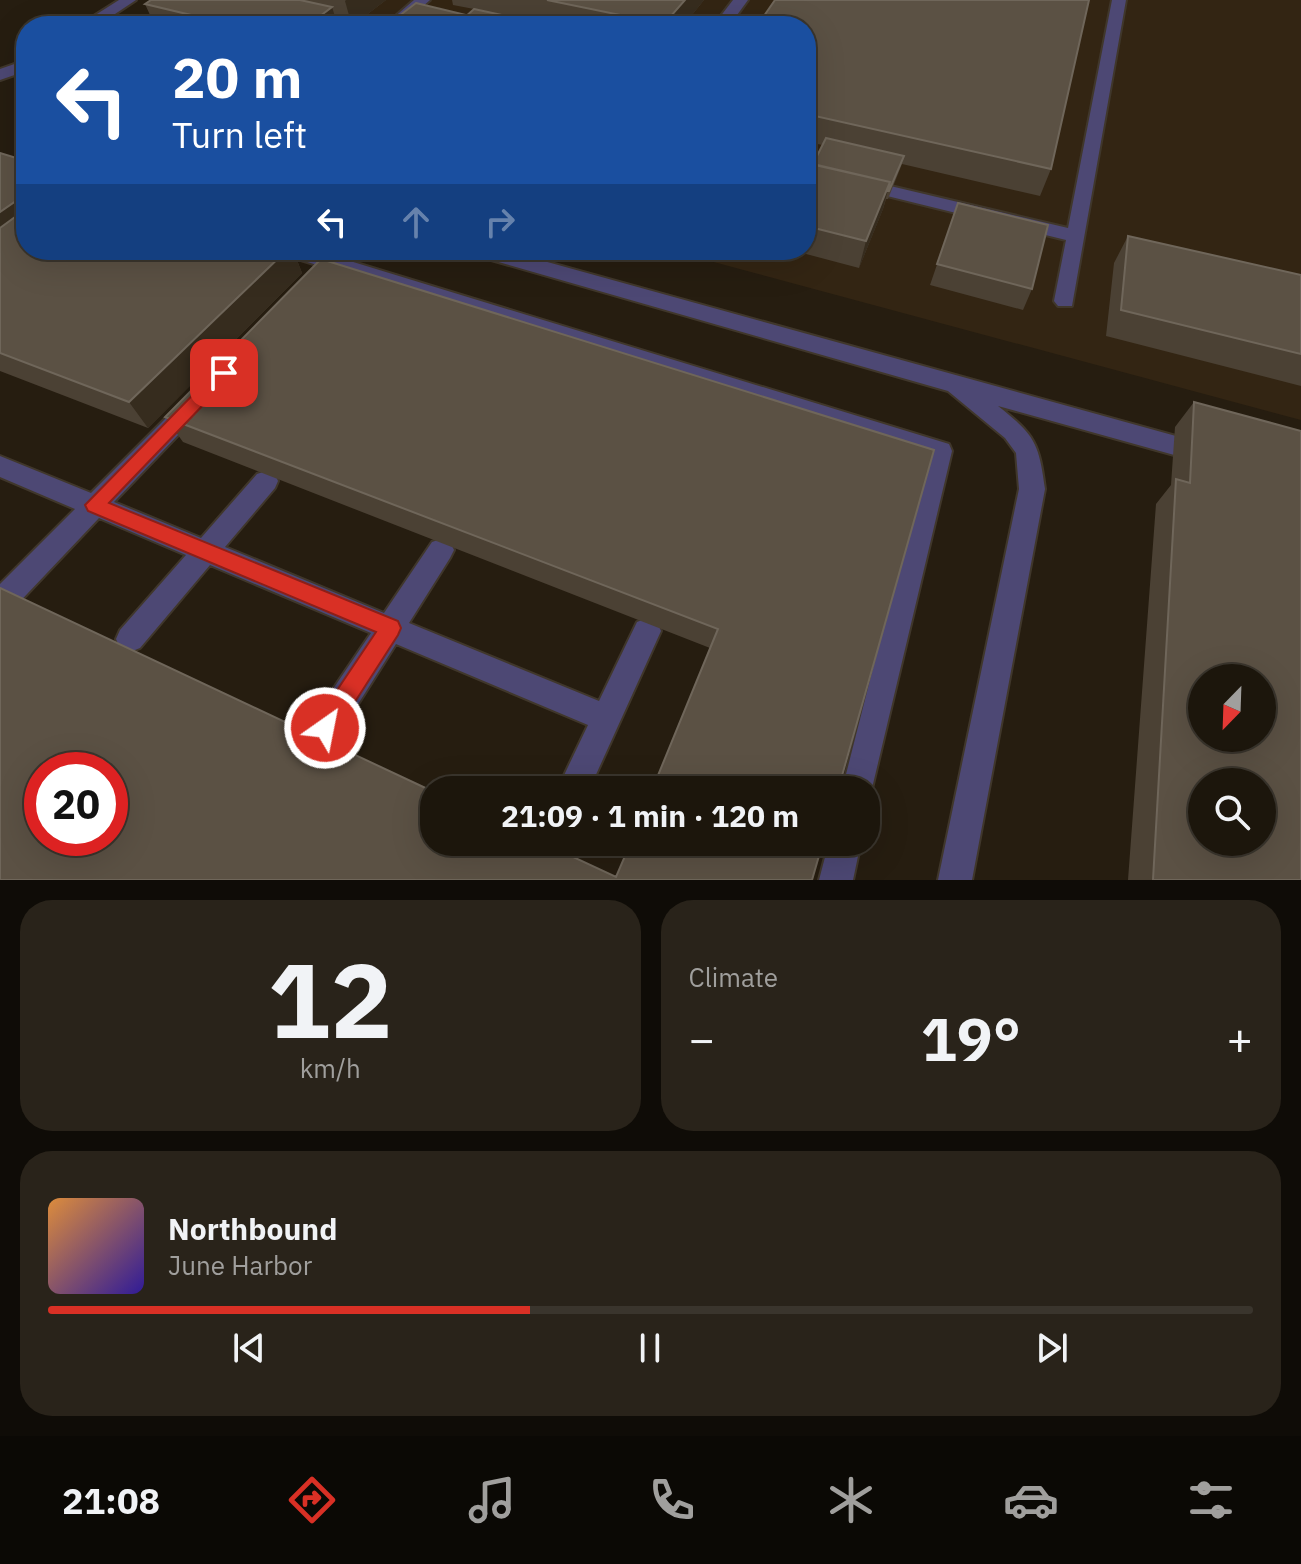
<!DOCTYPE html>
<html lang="en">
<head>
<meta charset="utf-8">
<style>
	:root { --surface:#1c160c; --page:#29231a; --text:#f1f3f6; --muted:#a09f9d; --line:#3a352d; --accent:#d93025 }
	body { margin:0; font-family:"IBM Plex Sans",sans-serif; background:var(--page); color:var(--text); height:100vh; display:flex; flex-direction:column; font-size:30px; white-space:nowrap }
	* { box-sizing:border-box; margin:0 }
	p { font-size:26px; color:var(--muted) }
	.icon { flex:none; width:44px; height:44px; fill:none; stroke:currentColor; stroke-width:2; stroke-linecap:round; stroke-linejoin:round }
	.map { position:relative; height:880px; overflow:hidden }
	.sheet { display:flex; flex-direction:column; gap:20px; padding:20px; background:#0f0c07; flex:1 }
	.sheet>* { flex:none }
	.top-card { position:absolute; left:16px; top:16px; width:800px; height:244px; border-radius:32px; box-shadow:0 8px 32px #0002,0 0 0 2px var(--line); background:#1a4fa0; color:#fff; overflow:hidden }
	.needle { width:52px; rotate:203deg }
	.tools { position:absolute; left:1188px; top:664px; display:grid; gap:16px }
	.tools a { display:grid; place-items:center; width:88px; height:88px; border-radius:50%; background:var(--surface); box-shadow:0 8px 32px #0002,0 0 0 2px var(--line); font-size:40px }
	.speed { position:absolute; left:24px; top:752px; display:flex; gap:16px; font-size:40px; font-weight:700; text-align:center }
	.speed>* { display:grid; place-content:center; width:104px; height:104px; border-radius:50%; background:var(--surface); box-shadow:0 8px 32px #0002,0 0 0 2px var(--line); line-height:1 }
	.speed .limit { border:12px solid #d22; background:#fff; color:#111 }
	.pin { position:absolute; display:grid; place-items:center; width:68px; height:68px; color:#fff; margin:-34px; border-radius:16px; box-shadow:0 4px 12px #0006 }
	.me { position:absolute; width:88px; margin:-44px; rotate:33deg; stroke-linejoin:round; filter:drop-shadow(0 0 6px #0008) }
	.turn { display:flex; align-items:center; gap:28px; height:168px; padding:0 24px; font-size:36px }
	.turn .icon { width:104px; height:104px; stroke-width:2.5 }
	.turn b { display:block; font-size:56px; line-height:68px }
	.lanes { display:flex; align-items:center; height:76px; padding:0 24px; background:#0003; justify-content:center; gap:40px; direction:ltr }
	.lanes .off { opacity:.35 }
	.big { font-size:60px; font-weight:700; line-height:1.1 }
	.sheet .widget { flex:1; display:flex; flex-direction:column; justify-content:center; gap:12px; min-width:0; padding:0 28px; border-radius:32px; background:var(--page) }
	.sheet .dial { align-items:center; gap:0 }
	.dial b { font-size:104px; line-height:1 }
	.song { display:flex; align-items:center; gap:24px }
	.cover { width:96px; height:96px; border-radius:12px; background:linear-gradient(135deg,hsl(30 70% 55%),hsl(250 70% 35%)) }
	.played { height:8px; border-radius:4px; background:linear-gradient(90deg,var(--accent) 40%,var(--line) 40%) }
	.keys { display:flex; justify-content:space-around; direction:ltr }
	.heat { display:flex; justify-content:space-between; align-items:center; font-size:44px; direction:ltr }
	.sheet .tiles { flex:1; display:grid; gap:20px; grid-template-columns:1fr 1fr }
	.widget:last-child { grid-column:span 2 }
	.trip { position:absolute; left:420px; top:776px; width:460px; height:80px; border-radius:32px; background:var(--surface); box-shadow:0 8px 32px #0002,0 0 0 2px var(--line); font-weight:700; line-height:80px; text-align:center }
	.tab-bar { display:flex; height:128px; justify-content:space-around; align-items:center; background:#0b0905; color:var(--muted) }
	.tab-bar .icon { width:56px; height:56px }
	.tab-bar .selected { color:var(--accent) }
	.tab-bar b { font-size:36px; color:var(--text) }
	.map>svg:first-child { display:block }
</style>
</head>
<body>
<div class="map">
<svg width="1301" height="880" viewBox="0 0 1301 880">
	<rect width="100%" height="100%" fill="#261d10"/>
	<path fill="#332513" d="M173,0H1301V420L669,250H806V26H132Z"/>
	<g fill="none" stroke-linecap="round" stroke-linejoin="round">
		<g stroke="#40372b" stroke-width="4">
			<path id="minor" d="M119,0H136L97,26H78Z
				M414,0H430L401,26H384Z
				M733,0H748L729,26H713Z
				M1112,0H1126L1072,306H1058L1054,301L1066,240L806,176V166L1068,228Z
				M26,60V71L0,80V69Z
				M282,250H314L949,444L952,451L869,801L866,802V790H842L927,456L285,255Z
				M471,250H504L1212,446L1215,453L1212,460L1203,463L998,406C1035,435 1039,443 1045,489L972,880H938L1019,489L1016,453L1005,438L948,391L474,255Z
				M194,395L202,398L206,404L202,410L114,502L201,538L257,474L266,471L275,474L278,481L275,488L225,547L384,613L432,542L441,539L450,542L454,550L450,558L409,623L599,701L637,622L647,618L657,622L661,631L589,790H557L588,725L396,644L336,739L325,743L314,739L310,728L314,717L371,633L210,565L140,648L130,652L120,648L116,639L120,630L186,555L99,518L10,612L0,615V584L75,509L0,477V456L91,493L186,398Z
				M829,842H861L853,880H819Z"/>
		</g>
		<use href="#minor" fill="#4d4874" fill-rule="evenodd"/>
	</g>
	<path fill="#4b4134" d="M151,0H386L352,26L337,23L338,26H155L145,4Z
		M452,0H704L683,26H386L466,16L474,9L453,5Z
		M806,26L1051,169L1040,196L902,164L888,199H886L883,209L859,268L791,250H806V163L813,164L823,145L806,142Z
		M0,153L26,250H293L302,273L148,428L0,371Z
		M958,203L1032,289L1023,310L930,285Z
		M1128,236L1301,275V386L1106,336L1114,263Z
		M1194,402L1301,880H1128L1156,504L1171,485L1175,427Z
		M165,417L934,450L710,648L183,442Z"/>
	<path fill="#362c1e" d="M346,0H386L352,26L345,1Z
		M685,0H704L683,26H664Z
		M332,7L338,26H307Z
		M890,182L883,209L859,268L866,241Z
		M26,194V234L0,253V212Z
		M287,250H293L302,273L148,428L129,402Z"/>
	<path fill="#5b5144" stroke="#6f665a" stroke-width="2" fill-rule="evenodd" d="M151,0H300L332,7L307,26H173L191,15L145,4Z
		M547,0H685L664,24Z
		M775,0H1089L1051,169L806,114V26H757Z
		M416,3L466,15L454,26H386Z
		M474,9L554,26H455Z
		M826,138L904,156L889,191H888L890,182L813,164Z
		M0,153L26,161V194L0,212Z
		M806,163L890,182L866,241L806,226Z
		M958,203L1048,225L1032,289L937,264Z
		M26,209V250H287L129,402L0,353V228Z
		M1128,236L1301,275V354L1121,310Z
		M321,259L934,450L838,790H652L718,629L165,417Z
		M1194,402L1301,431V880H1153L1176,479L1190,483ZM1202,678H1262V738H1202ZM1202,782H1262V842H1202Z
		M0,588L434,792V842H541L616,877L631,842H823L812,880H0ZM42,770H110V838H42Z"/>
	<path fill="#d93025" stroke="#8d1f18" stroke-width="2" d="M224,367L230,369L233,373L230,377L109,503L398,621L401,628L398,635L333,736L325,739L317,736L314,728L317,720L376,632L88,511L85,505L218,369Z"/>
</svg>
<div class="tools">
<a><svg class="needle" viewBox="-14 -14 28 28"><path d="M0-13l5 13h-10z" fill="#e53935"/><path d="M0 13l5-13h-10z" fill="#a09f9d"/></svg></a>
<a><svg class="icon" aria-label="search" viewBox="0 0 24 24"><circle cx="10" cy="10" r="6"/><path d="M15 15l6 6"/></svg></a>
</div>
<div class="speed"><div class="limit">20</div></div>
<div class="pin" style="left:224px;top:373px;background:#d93025"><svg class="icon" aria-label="arrive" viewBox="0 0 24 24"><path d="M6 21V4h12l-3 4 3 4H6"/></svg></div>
<svg class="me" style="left:325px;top:728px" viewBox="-20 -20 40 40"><circle r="17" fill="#d93025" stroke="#fff" stroke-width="3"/><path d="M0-11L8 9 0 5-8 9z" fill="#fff"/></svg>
<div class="trip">21:09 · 1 min · 120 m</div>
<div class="top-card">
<div class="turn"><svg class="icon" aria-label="left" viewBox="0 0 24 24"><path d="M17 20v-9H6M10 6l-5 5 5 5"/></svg><div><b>20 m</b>Turn left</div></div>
<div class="lanes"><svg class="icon" aria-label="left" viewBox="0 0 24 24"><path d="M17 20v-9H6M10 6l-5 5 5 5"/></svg><svg class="icon off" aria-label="ahead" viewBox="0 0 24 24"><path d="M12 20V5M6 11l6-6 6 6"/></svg><svg class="icon off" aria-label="right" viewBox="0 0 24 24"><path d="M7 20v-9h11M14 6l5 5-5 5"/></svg></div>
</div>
</div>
<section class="sheet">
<div class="tiles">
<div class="widget dial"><b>12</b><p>km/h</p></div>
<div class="widget"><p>Climate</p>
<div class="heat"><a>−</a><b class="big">19°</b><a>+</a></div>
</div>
<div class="widget">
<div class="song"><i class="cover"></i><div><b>Northbound</b><p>June Harbor</p></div></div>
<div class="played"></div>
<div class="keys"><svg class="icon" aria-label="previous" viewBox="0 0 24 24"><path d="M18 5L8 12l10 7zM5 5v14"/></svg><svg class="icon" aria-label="pause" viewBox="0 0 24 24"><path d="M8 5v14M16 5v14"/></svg><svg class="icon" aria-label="next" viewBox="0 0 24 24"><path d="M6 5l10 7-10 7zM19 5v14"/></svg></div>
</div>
</div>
</section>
<nav class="tab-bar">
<b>21:08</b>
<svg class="icon selected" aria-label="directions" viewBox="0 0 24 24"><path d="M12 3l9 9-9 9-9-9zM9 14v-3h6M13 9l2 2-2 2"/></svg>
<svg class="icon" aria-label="music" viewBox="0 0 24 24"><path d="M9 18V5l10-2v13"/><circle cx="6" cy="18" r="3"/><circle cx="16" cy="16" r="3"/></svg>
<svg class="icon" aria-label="phone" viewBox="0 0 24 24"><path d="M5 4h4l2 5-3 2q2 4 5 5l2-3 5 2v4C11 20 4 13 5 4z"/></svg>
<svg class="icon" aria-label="climate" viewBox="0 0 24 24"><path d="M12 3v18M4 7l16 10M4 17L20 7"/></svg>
<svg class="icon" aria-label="car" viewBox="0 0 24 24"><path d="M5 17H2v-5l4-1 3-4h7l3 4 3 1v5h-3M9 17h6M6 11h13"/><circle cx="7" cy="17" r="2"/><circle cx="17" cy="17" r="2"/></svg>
<svg class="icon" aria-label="filters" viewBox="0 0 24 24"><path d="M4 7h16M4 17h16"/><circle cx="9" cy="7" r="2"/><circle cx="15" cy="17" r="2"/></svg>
</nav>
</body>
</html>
